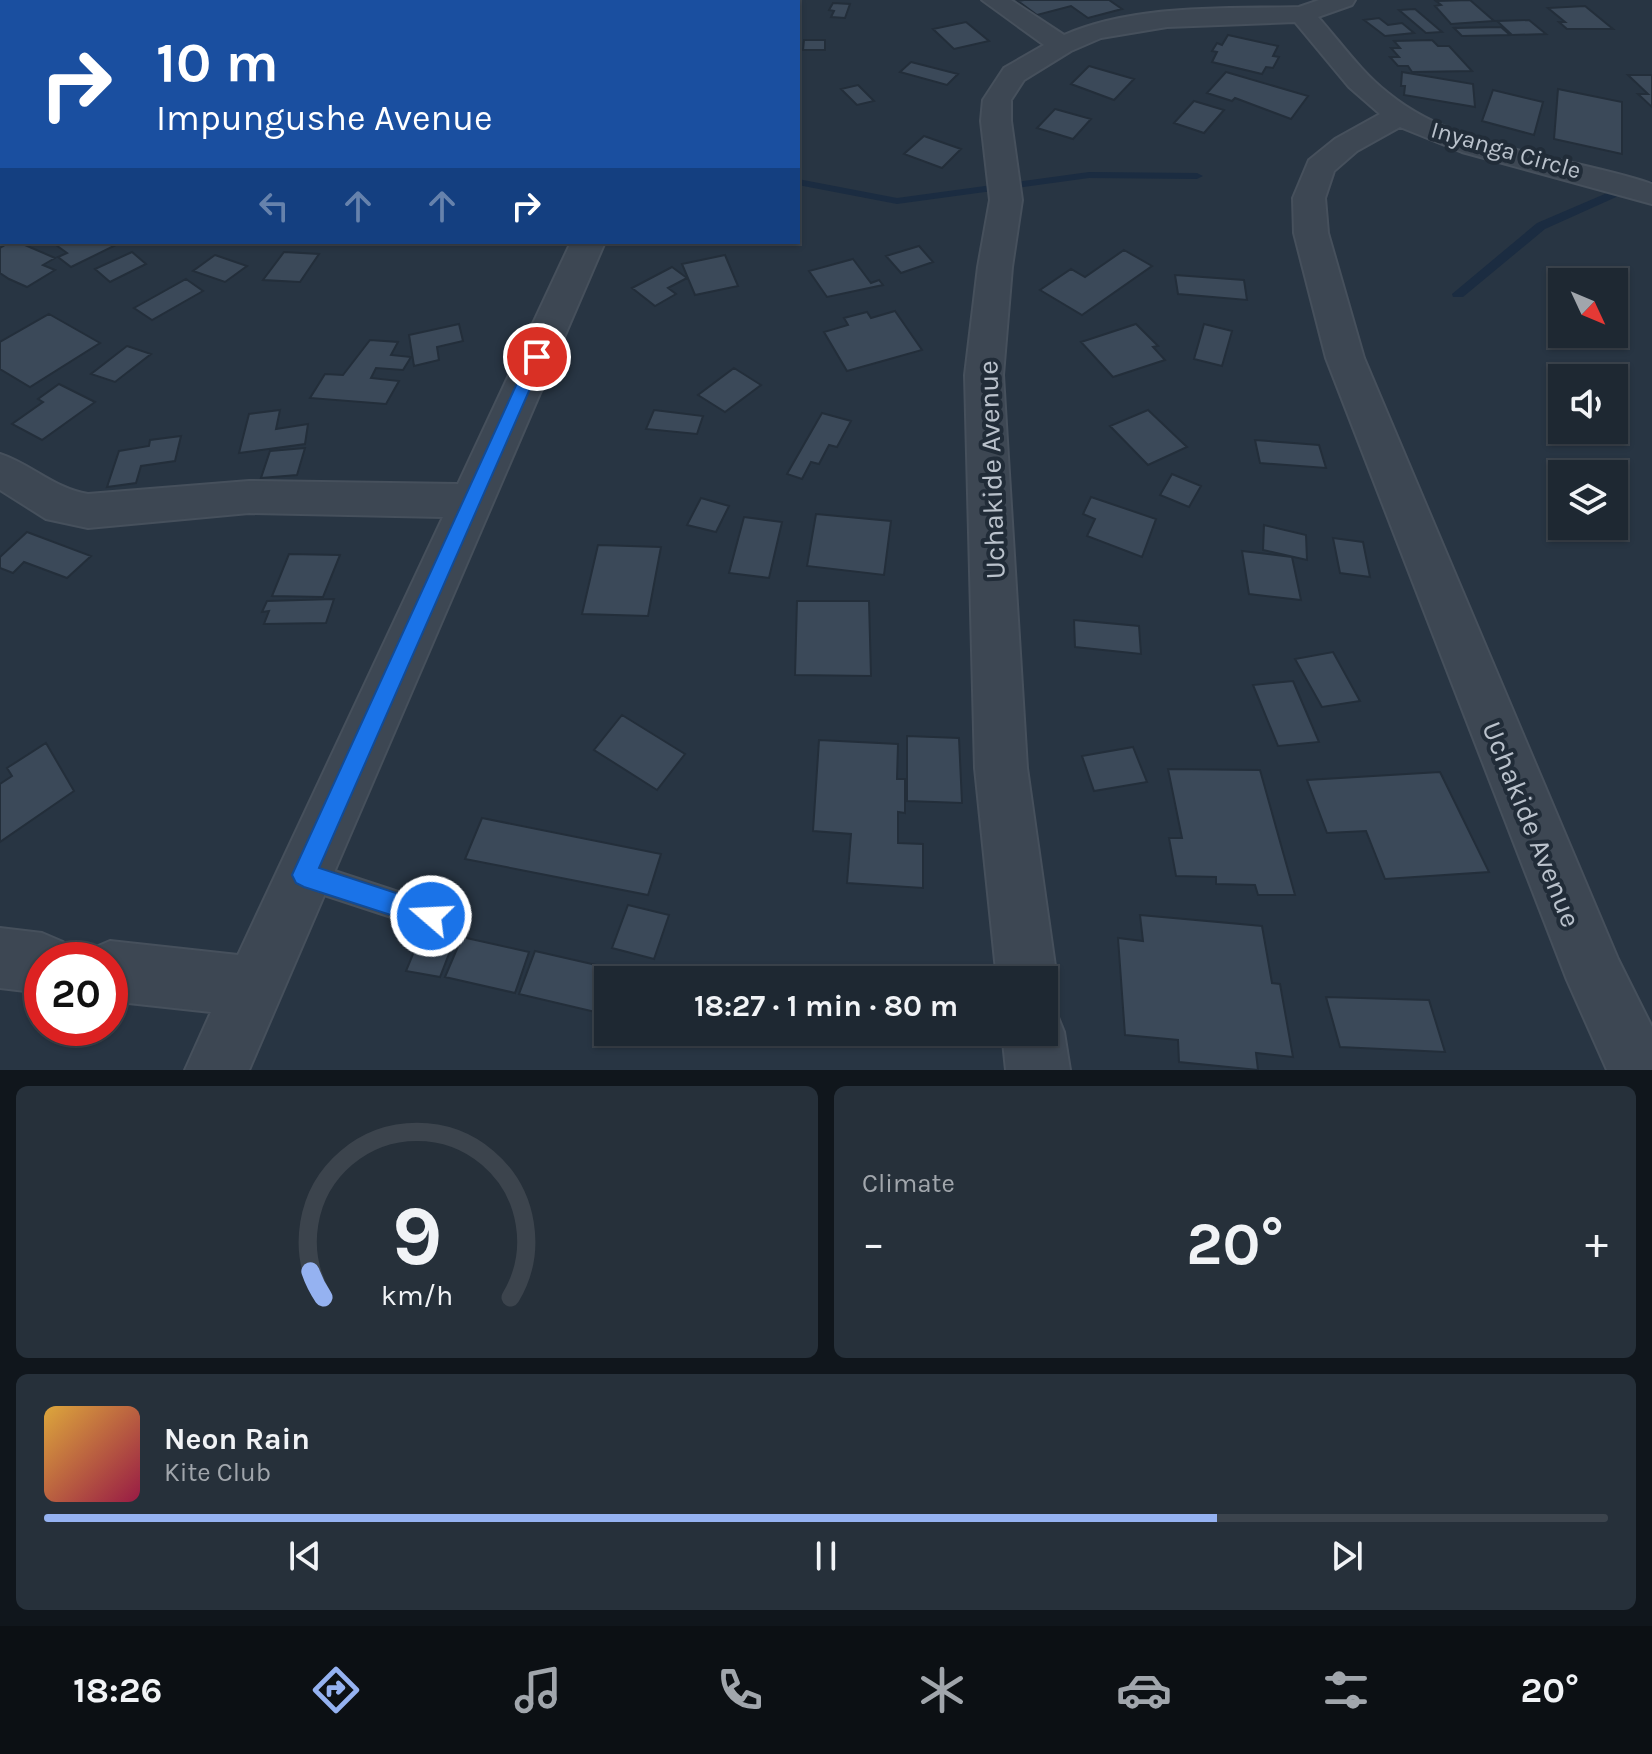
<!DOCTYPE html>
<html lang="en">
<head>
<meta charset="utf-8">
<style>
	:root { --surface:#1e2832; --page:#26303a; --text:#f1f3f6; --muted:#a1a6ac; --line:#3c444d; --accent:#95b2f1 }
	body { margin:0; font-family:Karla,sans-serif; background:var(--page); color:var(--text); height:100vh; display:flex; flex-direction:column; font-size:30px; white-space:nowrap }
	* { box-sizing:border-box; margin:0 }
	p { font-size:26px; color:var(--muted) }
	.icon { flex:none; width:44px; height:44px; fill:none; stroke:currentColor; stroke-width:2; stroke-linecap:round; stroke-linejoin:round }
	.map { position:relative; height:1070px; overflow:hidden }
	.drawer { display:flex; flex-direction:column; gap:16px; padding:16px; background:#10161c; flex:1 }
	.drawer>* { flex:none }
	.guide { position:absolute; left:0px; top:0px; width:800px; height:244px; box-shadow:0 2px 6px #0004,0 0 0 2px var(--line); background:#1a4fa0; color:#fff; overflow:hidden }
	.needle { width:52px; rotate:134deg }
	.fabs { position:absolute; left:1548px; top:268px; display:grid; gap:16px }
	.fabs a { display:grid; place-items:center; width:80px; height:80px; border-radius:0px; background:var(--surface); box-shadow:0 2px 6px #0004,0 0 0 2px var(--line); font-size:40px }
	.speed { position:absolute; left:24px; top:942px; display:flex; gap:16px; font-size:40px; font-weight:700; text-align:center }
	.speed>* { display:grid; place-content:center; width:104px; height:104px; border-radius:50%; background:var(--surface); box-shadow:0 2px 6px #0004,0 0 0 2px var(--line); line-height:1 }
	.speed .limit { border:12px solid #d22; background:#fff; color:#111 }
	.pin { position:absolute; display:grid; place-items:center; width:68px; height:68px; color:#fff; margin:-34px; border:4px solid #fff; border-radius:50%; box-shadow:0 2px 8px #0007 }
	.me { position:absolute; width:88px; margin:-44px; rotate:289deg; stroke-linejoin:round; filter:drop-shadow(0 0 6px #0008) }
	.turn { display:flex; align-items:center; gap:28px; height:168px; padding:0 24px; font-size:36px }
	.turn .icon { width:104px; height:104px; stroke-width:2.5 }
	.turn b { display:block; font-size:56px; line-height:68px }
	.lanes { display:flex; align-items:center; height:76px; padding:0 24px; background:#0003; justify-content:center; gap:40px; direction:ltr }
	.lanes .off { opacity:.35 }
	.big { font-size:60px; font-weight:700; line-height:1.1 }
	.drawer .widget { flex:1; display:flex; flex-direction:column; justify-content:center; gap:12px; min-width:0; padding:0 28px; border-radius:12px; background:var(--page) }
	.drawer .dial { align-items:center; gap:0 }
	.dial svg { height:208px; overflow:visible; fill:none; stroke:var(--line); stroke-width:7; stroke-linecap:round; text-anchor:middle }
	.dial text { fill:var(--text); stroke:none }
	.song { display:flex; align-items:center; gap:24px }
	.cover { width:96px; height:96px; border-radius:12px; background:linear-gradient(135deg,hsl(40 70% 55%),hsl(340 70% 35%)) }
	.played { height:8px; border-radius:4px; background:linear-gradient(90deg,var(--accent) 75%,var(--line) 75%) }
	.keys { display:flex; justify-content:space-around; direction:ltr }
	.heat { display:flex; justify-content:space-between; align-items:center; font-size:44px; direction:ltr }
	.drawer .tiles { flex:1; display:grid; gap:16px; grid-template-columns:1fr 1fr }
	.widget:last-child { grid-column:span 2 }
	.trip { position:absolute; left:594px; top:966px; width:464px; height:80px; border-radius:0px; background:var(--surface); box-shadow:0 2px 6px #0004,0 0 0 2px var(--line); font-weight:700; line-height:80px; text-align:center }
	.tab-bar { display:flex; height:128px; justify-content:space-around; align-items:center; background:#0c1014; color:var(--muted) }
	.tab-bar .icon { width:56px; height:56px }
	.tab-bar .selected { color:var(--accent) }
	.tab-bar b { font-size:36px; color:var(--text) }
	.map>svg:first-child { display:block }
</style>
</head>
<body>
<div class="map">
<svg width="1652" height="1070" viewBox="0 0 1652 1070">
	<rect width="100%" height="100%" fill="#283543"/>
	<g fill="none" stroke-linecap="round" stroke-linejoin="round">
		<path fill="#1b2c41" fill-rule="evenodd" d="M154,0H164L165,2H155Z
			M1089,172L1197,173L1203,176L1197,179L1089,178L897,204L798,185V179L897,198Z
			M1652,181V187L1634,189L1545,229L1463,297H1453L1452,294L1537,223L1628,184Z"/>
	</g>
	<path fill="#3b4959" stroke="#232e3a" stroke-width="2" d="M1024,0H1109L1122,9L1088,18L1071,6L1037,15L1018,1Z
		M1470,0L1494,21L1451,24L1435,6L1441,5L1436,1Z
		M833,3L850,4L845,18L831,17L834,11L829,10Z
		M1585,6L1613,29H1567L1559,22H1565L1548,8Z
		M1415,9L1442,32L1426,33L1399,10Z
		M1379,18L1388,25L1402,23L1414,33L1385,36L1364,20Z
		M1529,20L1546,34L1512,35L1497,21Z
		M966,22L989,41L954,49L933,29Z
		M1501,27L1510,35L1462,36L1454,28Z
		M1228,35L1278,46L1273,56L1279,57L1273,68L1266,67L1262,74L1212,62L1217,52L1212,51L1217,43L1222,45Z
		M804,40H825V50H803Z
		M1432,40L1438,46H1449L1472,71L1412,72L1408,66H1398L1390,57H1399L1391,48H1400L1394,41Z
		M911,62L958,74L947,85L900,72Z
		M1089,66L1134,79L1114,100L1071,84Z
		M1226,72L1308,96L1291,119L1235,98L1232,101L1207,93Z
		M1402,72L1473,84L1475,107L1404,95L1405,86H1401Z
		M1628,75H1652V107L1638,94H1648Z
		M858,85L874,101L857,105L841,89Z
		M1558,89L1622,102V154L1554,139Z
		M1493,90L1543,102L1534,135L1482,121Z
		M1194,101L1224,110L1204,133L1174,123Z
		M1055,109L1091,119L1073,139L1037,128Z
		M924,136L961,149L942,168L904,154Z
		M10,242H18L55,258L43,265L55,270L27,287L9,279L0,273V248Z
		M62,242H119L120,243L71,267L58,257L67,253L56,245Z
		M919,246L933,262L901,273L886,256Z
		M1124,250L1152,266L1082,315L1040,290L1071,269L1085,277Z
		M132,252L146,264L110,282L95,269Z
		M284,252L319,254L300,282L263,280Z
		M215,255L247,266L225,282L193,271Z
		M725,255L738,286L695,295L682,264Z
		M853,259L871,283L879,280L883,285L827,297L809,271Z
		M672,267L687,278L668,288L676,294L655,306L632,288Z
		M1175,275L1244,280L1247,300L1178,294Z
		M186,279L203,291L152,320L134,308Z
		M895,311L922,350L847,371L824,332L848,325L844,318L867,312L871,318Z
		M49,314L100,343L30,387L0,369V342Z
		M459,324L463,341L437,347L439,360L414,366L409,335Z
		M1136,324L1158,346L1153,347L1165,360L1113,377L1081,342Z
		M1204,324L1232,331L1222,366L1194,359Z
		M370,340L398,342L391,355L411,357L403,370L376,368L371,378L399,381L386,404L310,398L325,374L343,375Z
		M127,346L151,354L115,382L91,374Z
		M734,368L761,385L725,412L698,395Z
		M59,384L95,402L42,440L12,424L43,402L38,399Z
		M280,410L276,429L308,424L305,444L239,453L249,414Z
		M654,410L703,416L697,434L646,429Z
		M1148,410L1187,447L1148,465L1110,426Z
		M822,413L851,421L837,447L829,445L819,464L811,462L802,479L787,474Z
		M181,436L175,461L141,466L136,483L107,487L119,451L149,446L150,440Z
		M1255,440L1319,445L1326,468L1260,463Z
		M305,448L297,475L261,478L270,451Z
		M1172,474L1201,486L1189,507L1160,495Z
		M1091,497L1156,519L1142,557L1087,536L1095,519L1083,514Z
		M701,498L729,506L716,532L687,525Z
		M816,514L891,521L884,575L807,566Z
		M744,517L782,522L769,578L729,573Z
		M1264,525L1306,535L1307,560L1263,550Z
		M27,532L91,556L67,578L24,562L13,573L0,568V557Z
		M1333,538L1363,542L1370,577L1340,573Z
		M598,545L661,547L648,616L582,614Z
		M1242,551L1292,557L1301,600L1249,594Z
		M289,554L340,555L323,597L272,596Z
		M334,599L326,623L264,624L269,611L262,612L267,601Z
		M797,601H869L871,676L795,675Z
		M1074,620L1139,626L1141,654L1075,647Z
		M1333,652L1360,701L1322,707L1295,659Z
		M1293,681L1319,742L1278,746L1253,685Z
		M622,715L685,754L657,790L594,750Z
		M907,736L959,738L962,803L907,801Z
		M819,740L898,744L897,779H905V813L898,812V843L923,844V888L847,883L851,834L813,831Z
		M46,743L74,791L0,842V784L12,776L7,768Z
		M1133,747L1147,782L1094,791L1082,756Z
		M1168,769L1260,770L1295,895H1258L1255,885L1216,884V877L1176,876L1169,838H1182Z
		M1440,772L1489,872L1385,879L1366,831L1327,833L1307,780Z
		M482,818L661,854L648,895L465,859Z
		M628,905L669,915L654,959L612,948Z
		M1140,915L1262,926L1272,983L1280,984L1293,1057L1256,1053L1258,1070L1179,1062L1178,1040L1125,1035L1118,938L1143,941Z
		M424,927L457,933L440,977L406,971Z
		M462,937L529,952L515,993L445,977Z
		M535,951L662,980H608V1015L519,994Z
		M1326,997L1429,1000L1445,1052L1340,1047Z"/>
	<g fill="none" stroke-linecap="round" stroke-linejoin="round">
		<g stroke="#46505c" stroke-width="4">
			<path id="lane" d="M304,861L441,906L445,916L441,926L431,930L294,885L290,875L294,865Z"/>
		</g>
		<g stroke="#46505c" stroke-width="4">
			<path id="street" d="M458,0H486L487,2H459Z
				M982,0H1011L1064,35C1137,4 1222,9 1299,7L1319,0H1355L1352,5L1318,17C1341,43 1361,72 1388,93C1460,152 1567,155 1652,184V204L1462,152L1400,127L1357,151L1334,171L1325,198L1328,233L1364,358L1618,959L1652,1027V1070H1607L1567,980L1326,358L1294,233L1293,198L1309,160L1335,139L1380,114L1349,87L1295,22L1167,27L1101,38L1071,51L1024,80L1011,100V121L1022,200L1012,267L1003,375L1027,768L1057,980L1048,1001L1044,1003V980H997L975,768L965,375L978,267L990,200L981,121L983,100L1004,68L1044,45Z
				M571,242H605L249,1070H185L211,1012L110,1001V960H85L89,950L110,941L238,955L443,517L249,513L88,528L46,519L0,490V454C31,464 55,489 88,494L249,481L458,484Z
				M0,928L42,933L63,942L70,960H42V993L0,988Z
				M1044,1006L1055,1010L1064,1032L1070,1070H1006L1002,1032H1044Z"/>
		</g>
		<use href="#lane" fill="#3d4753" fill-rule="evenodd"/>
		<use href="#street" fill="#3d4753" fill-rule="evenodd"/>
	</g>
	<path fill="#1a73e8" stroke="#114b97" stroke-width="2" d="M537,352L544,357L319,868L439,907L443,916L439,924L431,928L304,887L296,883L292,875L529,357Z"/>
	<g text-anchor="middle" stroke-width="8" stroke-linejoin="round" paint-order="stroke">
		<g font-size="24" fill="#bac2cc" stroke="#212c38">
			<text transform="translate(1506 150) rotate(16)" y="8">Inyanga Circle</text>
		</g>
		<g font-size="28" fill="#bac2cc" stroke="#212c38">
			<text transform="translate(991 470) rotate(-92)" y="10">Uchakide Avenue</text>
			<text transform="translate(1532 824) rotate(68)" y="10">Uchakide Avenue</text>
		</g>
	</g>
</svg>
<div class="fabs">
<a><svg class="needle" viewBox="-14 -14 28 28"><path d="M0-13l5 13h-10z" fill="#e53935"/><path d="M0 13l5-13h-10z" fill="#a1a6ac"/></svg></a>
<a><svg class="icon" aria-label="sound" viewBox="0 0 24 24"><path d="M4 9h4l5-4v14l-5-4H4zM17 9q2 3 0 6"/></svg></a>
<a><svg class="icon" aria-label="layers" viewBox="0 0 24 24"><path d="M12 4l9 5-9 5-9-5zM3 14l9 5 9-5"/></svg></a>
</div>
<div class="speed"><div class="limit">20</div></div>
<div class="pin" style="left:537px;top:357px;background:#d93025"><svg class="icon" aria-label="arrive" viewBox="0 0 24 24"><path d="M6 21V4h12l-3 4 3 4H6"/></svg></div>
<svg class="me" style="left:431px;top:916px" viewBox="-20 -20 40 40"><circle r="17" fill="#1a73e8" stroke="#fff" stroke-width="3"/><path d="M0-11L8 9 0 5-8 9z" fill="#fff"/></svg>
<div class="trip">18:27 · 1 min · 80 m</div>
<div class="guide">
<div class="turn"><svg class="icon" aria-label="right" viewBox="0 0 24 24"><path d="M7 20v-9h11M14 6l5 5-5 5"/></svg><div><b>10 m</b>Impungushe Avenue</div></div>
<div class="lanes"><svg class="icon off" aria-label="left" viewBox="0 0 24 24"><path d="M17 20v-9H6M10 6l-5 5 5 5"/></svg><svg class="icon off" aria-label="ahead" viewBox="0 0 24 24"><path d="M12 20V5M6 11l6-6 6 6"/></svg><svg class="icon off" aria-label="ahead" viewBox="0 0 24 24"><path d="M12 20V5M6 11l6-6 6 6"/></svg><svg class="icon" aria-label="right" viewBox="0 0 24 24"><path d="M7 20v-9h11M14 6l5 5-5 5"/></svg></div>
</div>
</div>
<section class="drawer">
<div class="tiles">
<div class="widget dial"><svg viewBox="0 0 100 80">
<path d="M14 69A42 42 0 1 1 86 69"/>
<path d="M14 69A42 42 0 0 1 9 59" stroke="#95b2f1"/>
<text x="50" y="56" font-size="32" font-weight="700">9</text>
<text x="50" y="72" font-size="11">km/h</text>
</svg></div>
<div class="widget"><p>Climate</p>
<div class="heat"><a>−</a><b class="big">20°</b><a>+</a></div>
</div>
<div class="widget">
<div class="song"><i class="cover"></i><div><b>Neon Rain</b><p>Kite Club</p></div></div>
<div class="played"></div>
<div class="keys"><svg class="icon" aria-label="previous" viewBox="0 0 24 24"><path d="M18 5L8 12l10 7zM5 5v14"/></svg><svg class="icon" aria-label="pause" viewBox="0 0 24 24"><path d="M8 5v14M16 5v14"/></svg><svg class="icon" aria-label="next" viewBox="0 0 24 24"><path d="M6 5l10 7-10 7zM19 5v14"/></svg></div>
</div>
</div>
</section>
<nav class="tab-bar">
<b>18:26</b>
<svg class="icon selected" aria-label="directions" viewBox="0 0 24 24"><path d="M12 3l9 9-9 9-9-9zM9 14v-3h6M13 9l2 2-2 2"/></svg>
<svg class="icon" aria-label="music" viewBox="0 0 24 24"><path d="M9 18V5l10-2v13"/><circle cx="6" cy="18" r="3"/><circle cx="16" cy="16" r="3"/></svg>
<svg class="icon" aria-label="phone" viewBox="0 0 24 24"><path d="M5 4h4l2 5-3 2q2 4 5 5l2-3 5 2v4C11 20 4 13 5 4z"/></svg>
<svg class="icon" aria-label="climate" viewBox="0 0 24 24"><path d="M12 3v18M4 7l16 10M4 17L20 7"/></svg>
<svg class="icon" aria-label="car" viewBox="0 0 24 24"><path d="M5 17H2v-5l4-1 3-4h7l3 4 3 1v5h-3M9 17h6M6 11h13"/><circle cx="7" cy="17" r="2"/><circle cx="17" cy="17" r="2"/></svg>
<svg class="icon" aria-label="filters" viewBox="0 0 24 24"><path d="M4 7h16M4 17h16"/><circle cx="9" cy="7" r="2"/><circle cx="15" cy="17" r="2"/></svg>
<b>20°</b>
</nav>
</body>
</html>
